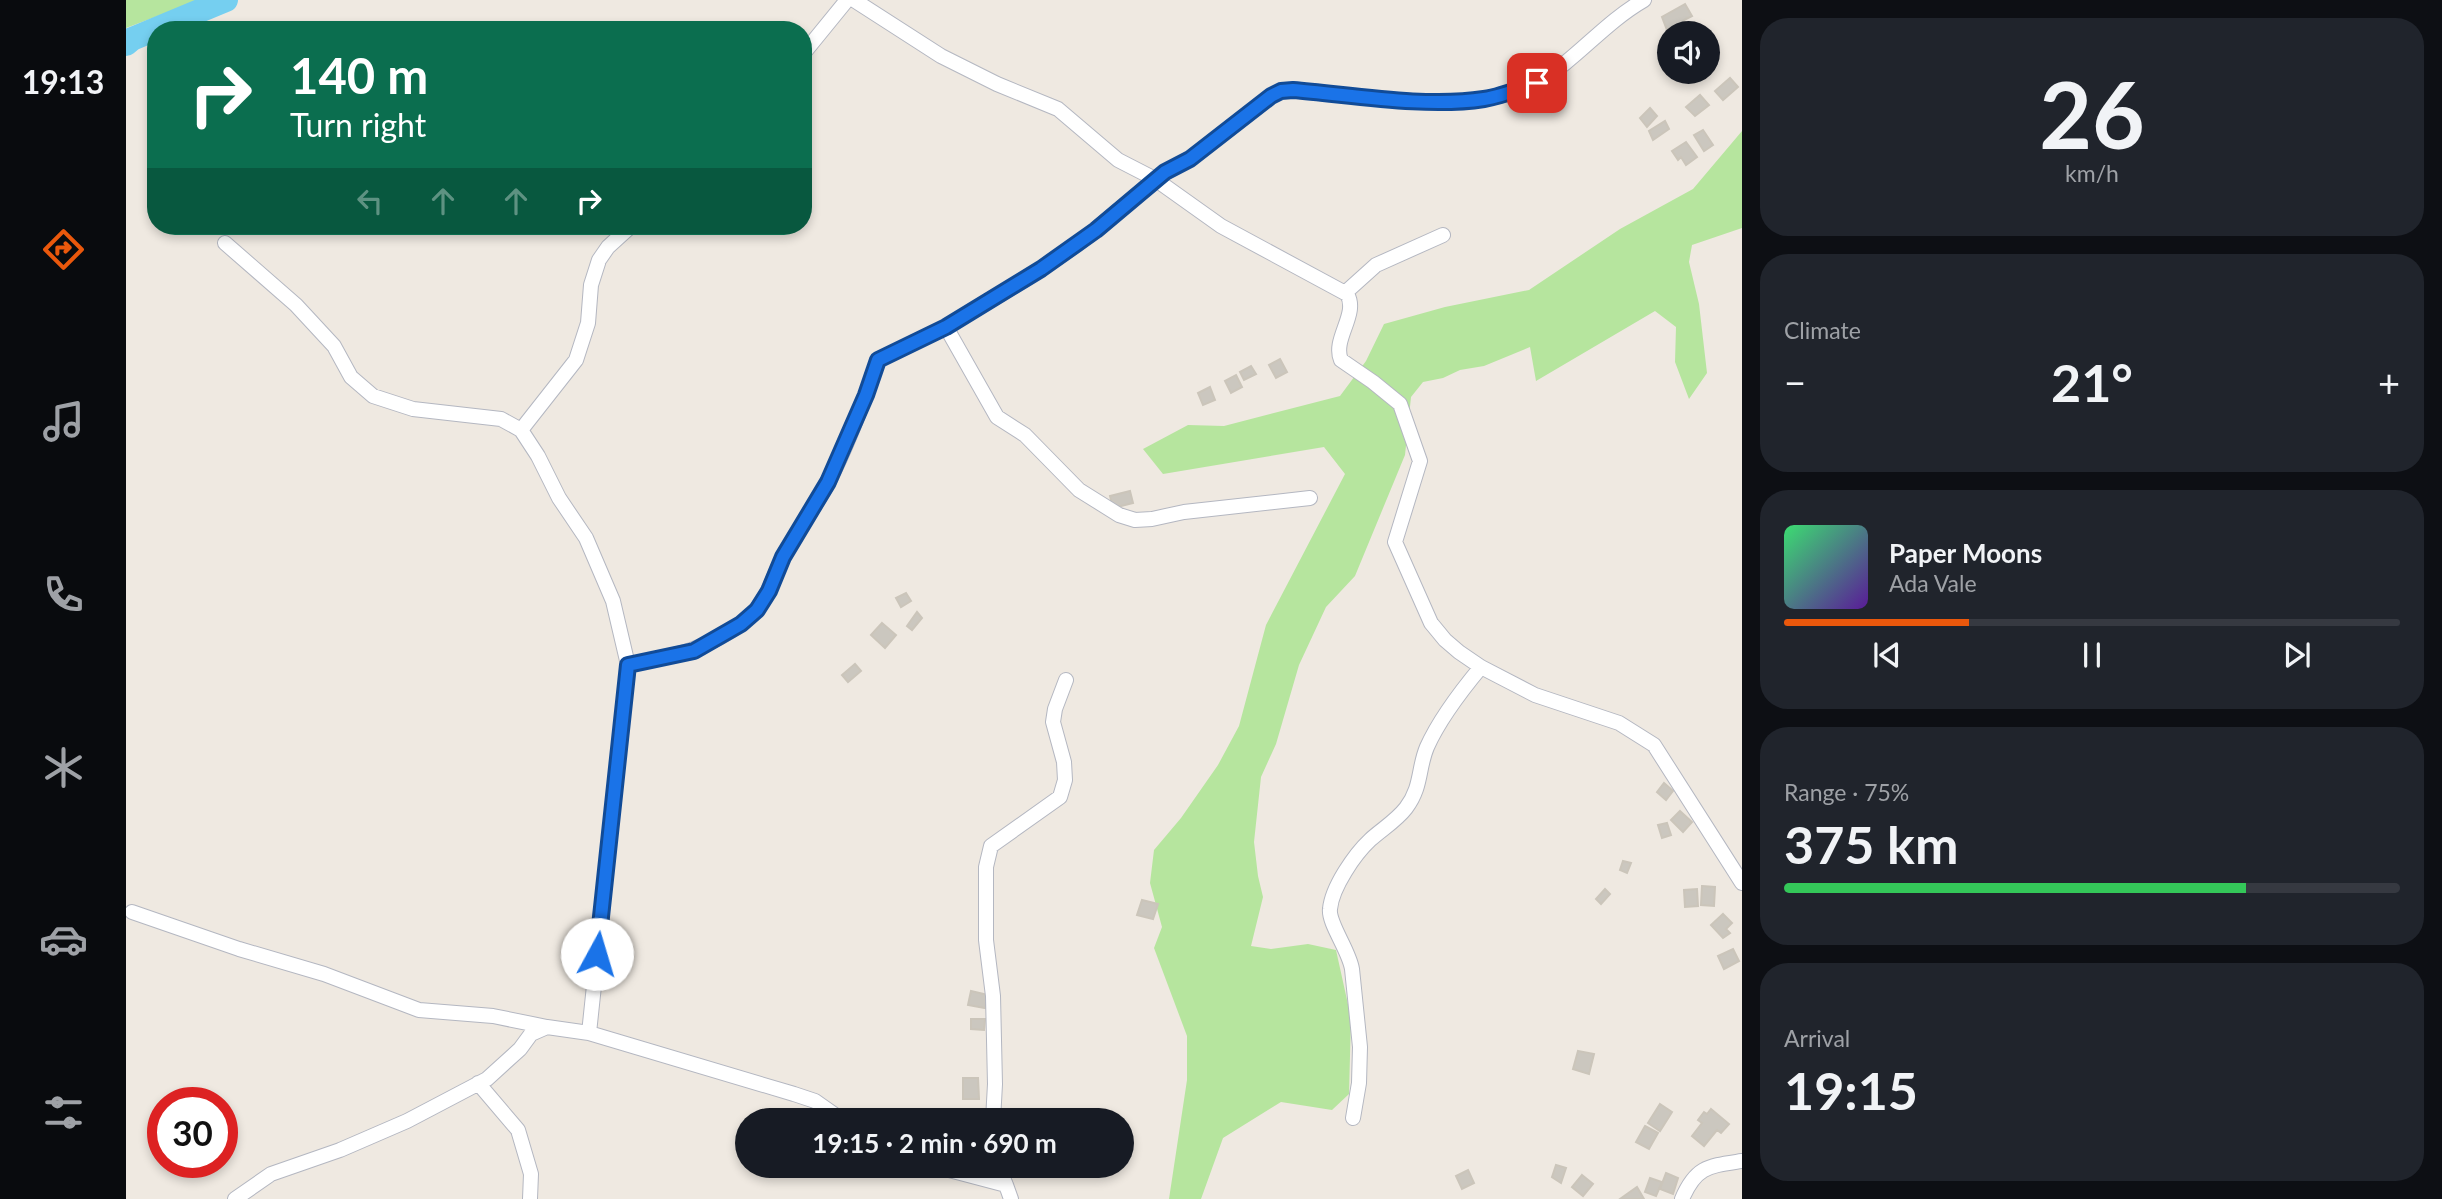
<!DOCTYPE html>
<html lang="en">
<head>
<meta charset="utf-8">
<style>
	:root { --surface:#171b24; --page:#20242c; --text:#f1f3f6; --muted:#9ea1a6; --line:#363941; --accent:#ea580c }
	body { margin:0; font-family:Lato,sans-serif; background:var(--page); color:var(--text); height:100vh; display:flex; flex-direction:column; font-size:26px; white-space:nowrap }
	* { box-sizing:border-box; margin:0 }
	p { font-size:23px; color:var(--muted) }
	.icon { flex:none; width:38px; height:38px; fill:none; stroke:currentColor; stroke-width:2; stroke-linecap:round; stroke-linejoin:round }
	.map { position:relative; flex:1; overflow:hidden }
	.sheet { display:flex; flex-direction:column; gap:18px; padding:18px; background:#0d0f14; width:700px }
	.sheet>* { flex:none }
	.top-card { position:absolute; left:21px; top:21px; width:665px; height:214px; border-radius:28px; box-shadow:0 4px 10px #0003; background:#0b6e4f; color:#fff; overflow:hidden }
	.tools { position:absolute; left:1531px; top:21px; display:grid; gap:14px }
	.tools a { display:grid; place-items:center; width:63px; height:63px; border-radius:50%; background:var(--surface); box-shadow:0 4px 10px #0003; font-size:35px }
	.speed { position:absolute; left:21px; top:1087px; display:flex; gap:14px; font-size:35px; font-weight:700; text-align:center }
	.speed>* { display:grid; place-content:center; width:91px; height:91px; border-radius:50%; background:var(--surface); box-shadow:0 4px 10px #0003; line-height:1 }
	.speed .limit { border:10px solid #d22; background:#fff; color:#111 }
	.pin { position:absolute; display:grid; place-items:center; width:60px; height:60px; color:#fff; margin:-30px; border-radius:14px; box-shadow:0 4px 10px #0006 }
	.me { position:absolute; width:77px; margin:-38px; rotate:6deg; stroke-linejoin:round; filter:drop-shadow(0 0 5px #0008) }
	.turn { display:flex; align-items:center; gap:24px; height:147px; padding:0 28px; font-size:32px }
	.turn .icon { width:91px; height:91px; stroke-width:2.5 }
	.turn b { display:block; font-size:49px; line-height:60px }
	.lanes { display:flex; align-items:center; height:66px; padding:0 28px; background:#0003; justify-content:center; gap:35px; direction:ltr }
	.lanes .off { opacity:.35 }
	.big { font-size:52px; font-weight:700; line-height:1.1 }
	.sheet .widget { flex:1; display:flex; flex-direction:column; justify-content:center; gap:10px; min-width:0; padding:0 24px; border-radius:28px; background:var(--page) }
	.sheet .dial { align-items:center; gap:0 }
	.dial b { font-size:91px; line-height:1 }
	.song { display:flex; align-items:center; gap:21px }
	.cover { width:84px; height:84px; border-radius:10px; background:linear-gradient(135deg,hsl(140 70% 55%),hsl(270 70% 35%)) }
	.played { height:7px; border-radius:4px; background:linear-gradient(90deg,var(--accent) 30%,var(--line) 30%) }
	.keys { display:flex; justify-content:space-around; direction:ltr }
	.heat { display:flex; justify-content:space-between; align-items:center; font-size:38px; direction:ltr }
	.charge { height:10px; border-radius:5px; background:linear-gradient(90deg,#34c759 75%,var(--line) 0) }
	.trip { position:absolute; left:609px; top:1108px; width:399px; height:70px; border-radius:35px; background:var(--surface); box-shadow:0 4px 10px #0003; font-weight:700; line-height:70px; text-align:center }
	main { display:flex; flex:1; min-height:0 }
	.tabs { display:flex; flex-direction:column; width:126px; justify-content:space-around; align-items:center; background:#090b0e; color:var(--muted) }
	.tabs .icon { width:49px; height:49px }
	.tabs .active { color:var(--accent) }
	.tabs b { font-size:32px; color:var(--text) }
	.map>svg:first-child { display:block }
</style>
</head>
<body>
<main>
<nav class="tabs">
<b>19:13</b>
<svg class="icon active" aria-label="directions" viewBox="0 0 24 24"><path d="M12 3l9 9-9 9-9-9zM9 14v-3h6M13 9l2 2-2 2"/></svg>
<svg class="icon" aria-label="music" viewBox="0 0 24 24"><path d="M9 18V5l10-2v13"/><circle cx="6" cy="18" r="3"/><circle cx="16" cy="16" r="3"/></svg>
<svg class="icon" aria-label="phone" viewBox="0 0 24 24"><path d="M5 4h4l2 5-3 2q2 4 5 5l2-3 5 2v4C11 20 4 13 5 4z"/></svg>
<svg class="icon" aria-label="climate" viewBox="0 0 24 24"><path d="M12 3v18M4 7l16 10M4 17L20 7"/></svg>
<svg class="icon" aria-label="car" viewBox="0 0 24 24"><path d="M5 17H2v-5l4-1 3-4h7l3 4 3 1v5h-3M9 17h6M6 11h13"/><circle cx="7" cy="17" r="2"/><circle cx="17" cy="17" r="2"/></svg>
<svg class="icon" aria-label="filters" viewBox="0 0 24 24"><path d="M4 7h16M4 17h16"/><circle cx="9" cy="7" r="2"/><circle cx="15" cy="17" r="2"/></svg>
</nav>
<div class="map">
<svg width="1616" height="1199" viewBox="0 0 1616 1199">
	<rect width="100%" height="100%" fill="#efe9e1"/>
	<path fill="#b6e59e" d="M0,0H74L0,28Z
		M1616,131V228L1566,245L1563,262L1573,304L1581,373L1563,399L1549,362L1550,327L1529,311L1410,381L1404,347L1358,366L1334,370L1317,378L1297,382L1285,397L1279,455L1229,576L1200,607L1173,665L1150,744L1135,777L1128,842L1132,876L1137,897L1125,946L1145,949L1182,944L1210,950L1225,1018L1223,1094L1206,1110L1155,1102L1097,1138L1075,1199H1043L1061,1080V1036L1028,948L1036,927L1024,883L1028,850L1055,818L1092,765L1113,726L1140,625L1219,474L1198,447L1037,474L1017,449L1062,425L1098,426L1214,396L1240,361L1258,324L1319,307L1403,290L1494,229L1567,189Z"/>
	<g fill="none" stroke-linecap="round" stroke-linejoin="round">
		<path stroke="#75cff0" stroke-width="24" d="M0,44L6,39L100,0"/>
	</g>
	<path fill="#cbc7bf" stroke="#cbc5ba" stroke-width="2" d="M1559,4L1566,16L1558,20L1560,24L1554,29L1551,25L1541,30L1536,17Z
		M1604,78L1612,87L1597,100L1589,91Z
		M1574,95L1583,105L1569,116L1560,107Z
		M1524,108L1531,116L1521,127L1514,118Z
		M1539,121L1543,129L1527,140L1523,131Z
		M1577,130L1587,145L1578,151L1568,135Z
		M1560,142L1571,157L1560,165L1555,157L1552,160L1546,151Z
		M1154,359L1161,372L1150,378L1143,365Z
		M1125,366L1130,374L1118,380L1114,372Z
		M1110,375L1116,387L1105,393L1099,381Z
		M1084,387L1089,400L1077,405L1072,393Z
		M1004,491L1007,503L987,508L984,496Z
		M780,593L785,601L775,607L770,598Z
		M791,612L796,618L786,630L781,626Z
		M756,623L770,635L759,648L745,635Z
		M729,664L735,671L722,682L716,675Z
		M1538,783L1547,791L1540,800L1531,792Z
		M1554,811L1566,822L1557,832L1545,820Z
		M1541,823L1545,835L1536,838L1532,825Z
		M1497,861L1505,863L1501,873L1494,870Z
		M1576,886L1589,887L1588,906L1575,905Z
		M1479,889L1484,894L1475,904L1470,899Z
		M1571,889L1572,906L1559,907L1558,890Z
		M1016,900L1032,904L1027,919L1011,915Z
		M1597,914L1606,923L1600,929L1604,933L1597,938L1585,925Z
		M1607,949L1613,961L1598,969L1592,956Z
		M845,991L862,995L859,1008L842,1005Z
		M845,1019H859L858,1030L845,1029Z
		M1452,1051L1468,1054L1463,1074L1447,1069Z
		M837,1078H852L853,1099H837Z
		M1534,1104L1546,1112L1534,1131L1522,1123Z
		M1585,1109L1603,1124L1595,1133L1591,1130L1578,1146L1566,1136L1576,1123L1572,1120L1578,1112L1581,1114Z
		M1519,1126L1532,1133L1523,1149L1510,1142Z
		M1430,1165L1440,1168L1435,1183L1426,1177Z
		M1342,1170L1348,1183L1336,1189L1330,1176Z
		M1540,1173L1552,1178L1547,1194L1534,1189Z
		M1456,1175L1467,1184L1457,1196L1446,1187Z
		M1524,1178L1536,1182L1530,1196L1519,1192Z
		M1511,1187L1518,1199H1494Z"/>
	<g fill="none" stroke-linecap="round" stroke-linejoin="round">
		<g stroke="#b4b7c1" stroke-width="16">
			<path id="street" d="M728,0L815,56L871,84L932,109L992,160L1029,179L1095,226L1221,294C1233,314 1206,339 1215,360L1247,382L1274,404L1294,461L1269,542L1305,623L1319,640L1333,652L1355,667L1409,695L1493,723L1528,745L1616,883
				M677,54L721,0
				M99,243L170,305L208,346L225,377L247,396L287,409L375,419L395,430L412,456L433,498L460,538L487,601L502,665L463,1033
				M1220,292L1250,265L1317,235
				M820,327L871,417L899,435L953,490L993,515L1009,520L1026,519L1058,512L1184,498
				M395,430L450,360L462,323L465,285L473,260L482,247L505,226
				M502,665C545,656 579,651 616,623C641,604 644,583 657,557C671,532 688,508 702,483C722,445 738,401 752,360L820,327L897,281L952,244L1039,172L1064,159L1145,96L1155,91L1167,90C1235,96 1351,117 1412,82C1450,60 1478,23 1518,0
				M6,912L113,949L198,974L293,1010L367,1016L421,1027
				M352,1083L392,1130L405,1174L404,1199
				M1227,1118L1233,1083L1234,1047L1226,969C1223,950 1202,923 1204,909C1206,887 1229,854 1244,840C1256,829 1270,821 1280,808C1296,787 1292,768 1301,747C1314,718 1335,691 1355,667
				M867,1120L869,1084L867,996L860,940V867L865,846L934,797L939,780L938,762L927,722L929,709L940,680
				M808,1166L880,1185L885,1199
				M872,1166L880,1185
				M109,1199L145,1174L214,1150L281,1121L361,1079L394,1049L405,1034L421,1027L463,1033L668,1094L689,1101L716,1120
				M1556,1199C1570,1166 1583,1166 1616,1161"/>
		</g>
		<use href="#street" stroke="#fff" stroke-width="14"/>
	</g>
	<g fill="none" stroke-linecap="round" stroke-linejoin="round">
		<g stroke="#114b97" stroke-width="18">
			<path id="route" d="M471,954L502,665L568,651L615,624L631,610L643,591L657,557L702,482L740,395L752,360L820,327L915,269L970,230L1039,172L1064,159L1145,96L1155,91L1167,90C1226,95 1300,108 1358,99C1376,96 1393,89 1411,83"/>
		</g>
		<use href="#route" stroke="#1a73e8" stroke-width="12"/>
	</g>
</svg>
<div class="tools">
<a><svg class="icon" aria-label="sound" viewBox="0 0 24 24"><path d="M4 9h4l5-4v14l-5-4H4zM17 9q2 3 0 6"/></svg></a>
</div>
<div class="speed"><div class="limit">30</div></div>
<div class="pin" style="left:1411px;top:83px;background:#d93025"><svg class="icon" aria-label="arrive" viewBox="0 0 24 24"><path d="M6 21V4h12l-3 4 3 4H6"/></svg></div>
<svg class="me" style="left:471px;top:954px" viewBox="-20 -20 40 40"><circle r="19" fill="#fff"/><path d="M0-13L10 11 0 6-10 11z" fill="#1a73e8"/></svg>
<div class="trip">19:15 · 2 min · 690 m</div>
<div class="top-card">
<div class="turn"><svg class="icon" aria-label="right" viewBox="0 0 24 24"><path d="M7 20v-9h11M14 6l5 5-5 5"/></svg><div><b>140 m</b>Turn right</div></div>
<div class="lanes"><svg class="icon off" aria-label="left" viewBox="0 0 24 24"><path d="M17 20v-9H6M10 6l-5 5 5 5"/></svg><svg class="icon off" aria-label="ahead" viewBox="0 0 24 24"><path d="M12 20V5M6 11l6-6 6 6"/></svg><svg class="icon off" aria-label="ahead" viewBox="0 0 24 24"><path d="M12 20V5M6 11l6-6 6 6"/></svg><svg class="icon" aria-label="right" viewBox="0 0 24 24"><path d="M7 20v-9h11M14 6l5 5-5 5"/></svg></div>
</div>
</div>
<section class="sheet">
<div class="widget dial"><b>26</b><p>km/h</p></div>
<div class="widget"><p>Climate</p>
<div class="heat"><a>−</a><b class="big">21°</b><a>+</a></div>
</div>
<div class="widget">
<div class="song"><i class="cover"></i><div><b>Paper Moons</b><p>Ada Vale</p></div></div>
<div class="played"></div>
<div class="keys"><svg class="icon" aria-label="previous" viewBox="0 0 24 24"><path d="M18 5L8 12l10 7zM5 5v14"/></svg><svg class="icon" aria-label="pause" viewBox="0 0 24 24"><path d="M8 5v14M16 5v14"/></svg><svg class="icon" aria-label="next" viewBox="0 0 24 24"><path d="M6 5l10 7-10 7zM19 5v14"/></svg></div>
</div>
<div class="widget"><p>Range · 75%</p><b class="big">375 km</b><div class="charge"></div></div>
<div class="widget"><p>Arrival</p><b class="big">19:15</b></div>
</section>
</main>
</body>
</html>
